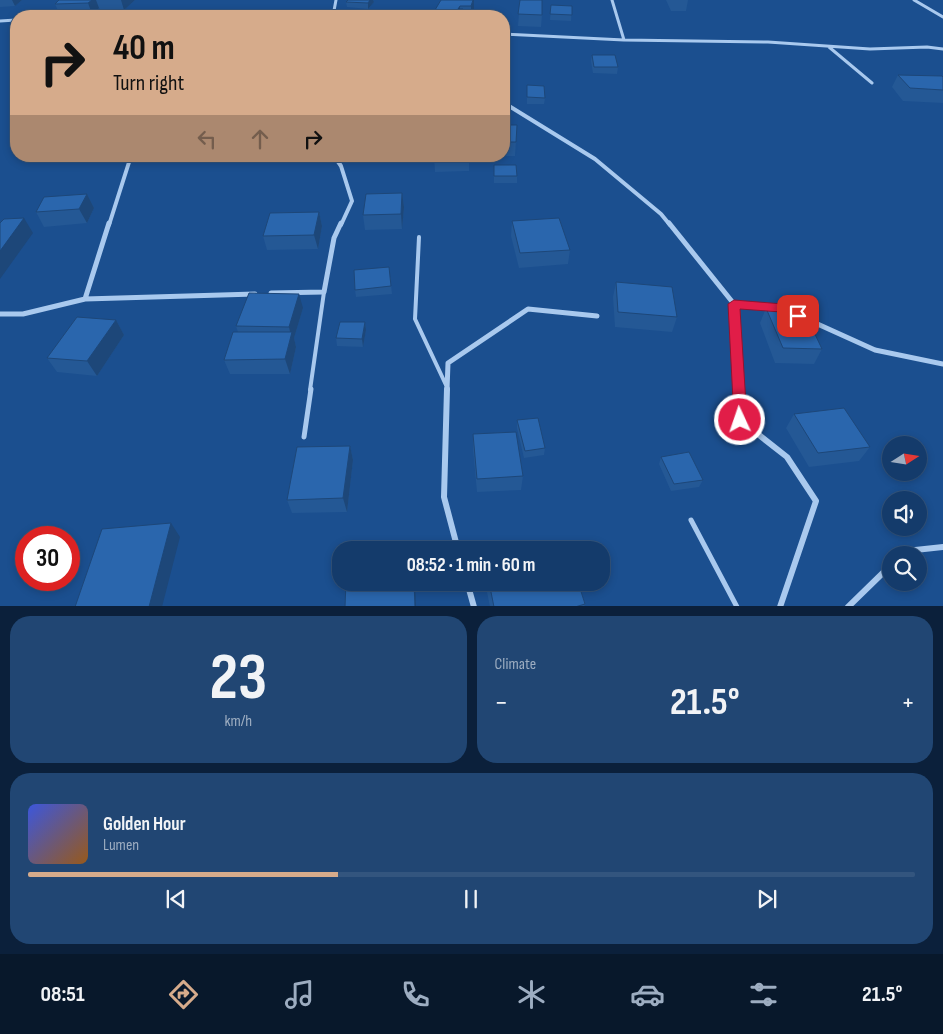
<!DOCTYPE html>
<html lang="en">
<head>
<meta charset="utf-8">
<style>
	:root { --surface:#143b6b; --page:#214673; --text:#f1f3f6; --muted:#9dadc1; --line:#33557e; --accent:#d6ab8b }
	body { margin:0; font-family:"Sofia Sans Condensed",sans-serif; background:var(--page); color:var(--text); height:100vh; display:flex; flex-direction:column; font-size:19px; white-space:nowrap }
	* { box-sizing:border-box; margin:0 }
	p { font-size:16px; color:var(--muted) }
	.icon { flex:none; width:28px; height:28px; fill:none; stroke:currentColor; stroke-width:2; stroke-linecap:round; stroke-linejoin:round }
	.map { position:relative; height:606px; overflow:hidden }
	.panel { display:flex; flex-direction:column; gap:10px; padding:10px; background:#0b203b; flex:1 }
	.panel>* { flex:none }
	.banner { position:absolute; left:10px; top:10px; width:500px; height:152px; border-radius:20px; box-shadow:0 2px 8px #0003,0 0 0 1px var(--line); background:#d6ab8b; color:#111; overflow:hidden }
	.needle { width:32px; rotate:78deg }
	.tools { position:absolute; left:882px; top:436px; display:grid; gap:10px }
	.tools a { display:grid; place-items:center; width:45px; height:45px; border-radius:50%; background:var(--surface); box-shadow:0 2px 8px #0003,0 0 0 1px var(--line); font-size:25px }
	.speed { position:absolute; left:15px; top:526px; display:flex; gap:10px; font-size:25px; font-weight:700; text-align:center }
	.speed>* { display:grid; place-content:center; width:65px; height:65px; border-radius:50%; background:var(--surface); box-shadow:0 2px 8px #0003,0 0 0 1px var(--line); line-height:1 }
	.speed .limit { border:8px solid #d22; background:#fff; color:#111 }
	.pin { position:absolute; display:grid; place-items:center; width:42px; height:42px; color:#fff; margin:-21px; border-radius:10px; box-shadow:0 2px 8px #0006 }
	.me { position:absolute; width:55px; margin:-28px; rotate:357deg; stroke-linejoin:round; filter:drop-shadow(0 0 4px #0008) }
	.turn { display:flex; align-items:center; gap:18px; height:105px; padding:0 20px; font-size:22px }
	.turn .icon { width:65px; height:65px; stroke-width:2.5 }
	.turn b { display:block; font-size:35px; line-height:42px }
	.lanes { display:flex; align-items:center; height:48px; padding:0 20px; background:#0003; justify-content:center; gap:25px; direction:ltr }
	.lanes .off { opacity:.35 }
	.big { font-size:38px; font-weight:700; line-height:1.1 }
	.panel .widget { flex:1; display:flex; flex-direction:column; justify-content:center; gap:8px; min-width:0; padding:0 18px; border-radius:20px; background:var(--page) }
	.panel .dial { align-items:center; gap:0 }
	.dial b { font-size:65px; line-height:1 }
	.song { display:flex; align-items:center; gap:15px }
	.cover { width:60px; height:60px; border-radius:8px; background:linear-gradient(135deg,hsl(230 70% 55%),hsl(30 70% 35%)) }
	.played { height:5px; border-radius:2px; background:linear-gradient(90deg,var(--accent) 35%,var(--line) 35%) }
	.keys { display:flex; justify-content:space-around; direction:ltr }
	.heat { display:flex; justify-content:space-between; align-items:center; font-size:28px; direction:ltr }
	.panel .tiles { flex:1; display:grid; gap:10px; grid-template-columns:1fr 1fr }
	.widget:last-child { grid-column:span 2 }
	.trip { position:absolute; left:332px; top:541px; width:278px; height:50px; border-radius:20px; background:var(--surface); box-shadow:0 2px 8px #0003,0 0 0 1px var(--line); font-weight:700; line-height:50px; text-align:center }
	.menu { display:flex; height:80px; justify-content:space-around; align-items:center; background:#08182b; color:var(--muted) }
	.menu .icon { width:35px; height:35px }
	.menu .on { color:var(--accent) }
	.menu b { font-size:22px; color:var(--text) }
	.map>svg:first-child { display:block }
</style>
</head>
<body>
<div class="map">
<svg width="943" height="607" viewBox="0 0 943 607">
	<rect width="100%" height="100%" fill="#1b4f8f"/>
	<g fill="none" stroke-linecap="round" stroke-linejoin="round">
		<path stroke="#a9c9ee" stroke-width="4" d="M419,237L415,319L446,385
			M310,390L324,292"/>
		<path stroke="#a9c9ee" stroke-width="5" d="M304,437L311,389
			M691,520L737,607"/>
		<path stroke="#a9c9ee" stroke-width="3" d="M612,0L624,40
			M914,0L943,17
			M117,16H230
			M333,16L336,0
			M0,21L16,20
			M504,34L624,40L768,42L870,49L927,47L943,49
			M504,45L505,98
			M829,47L872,83"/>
		<path stroke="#a9c9ee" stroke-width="4" d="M505,96L504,103L595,159L661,214L670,225
			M334,156L341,166L352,201L341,225
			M109,225L131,156"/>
		<path stroke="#a9c9ee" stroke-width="5" d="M669,223L734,304L738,390
			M271,293L324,292L334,238L341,223
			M85,299L109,223
			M734,304L783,308L790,312
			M0,314H23L85,299L255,294
			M802,317L875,350L943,364
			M447,390L448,363L528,309L597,316"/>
		<path stroke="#a9c9ee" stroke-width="6" d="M447,389L444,497L458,550
			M738,389L740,420L787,457L816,501L780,607
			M901,555L906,551L943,547
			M467,582L474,607
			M848,607L891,565"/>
	</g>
	<path fill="#245895" d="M0,0H22L15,6L0,7Z
		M59,0H135L124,10L100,9L99,8L92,14L60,15L55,4Z
		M348,0H373L374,2L368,9L347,7L346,2Z
		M474,0V9L471,16H433L432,15Z
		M520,0L542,15L541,27L518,26Z
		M666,0H688L686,11H671Z
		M551,5L572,6L571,21L550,20Z
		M592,55L618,67L617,74L593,73L591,61Z
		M898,75L943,90V103L903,101L892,87Z
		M527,85L545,98L544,104H527Z
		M504,125H517L515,156H504Z
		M143,156H181L180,159H144Z
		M190,156H227L190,158Z
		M434,156H469V171L435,172Z
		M494,165L517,176V183H494Z
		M402,193L404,207L402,229L365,230L363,215Z
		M87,194L94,208L87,223L44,227L36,212Z
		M319,212L322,226L318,249L267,250L263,236Z
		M512,221L570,250L568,264L519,268L511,236Z
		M389,267L392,294L356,297L355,290Z
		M616,282L677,317L672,332L615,327L613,297Z
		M303,308L294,338L296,347L290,374H230L224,360L238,332L236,326Z
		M766,308L822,349L814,364L775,363L760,323Z
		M116,320L124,335L97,376L57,372L47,358Z
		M365,322L366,330L363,347L337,346L336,338Z
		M794,414L870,447L859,461L809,467L786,428Z
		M517,420L545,448L544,455L524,458L517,428Z
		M473,434L523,476L521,490L477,492L473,449Z
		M350,446L353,460L347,512L292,513L287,500Z
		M661,457L703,480L699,487L671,491L659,464Z
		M485,582H578L585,604L584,607H490Z"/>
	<path fill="#1d4779" d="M12,0H22L15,6Z
		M92,0H96L99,8L92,14L88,3Z
		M121,0H135L124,10Z
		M370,0H373L374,2L368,9V3Z
		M473,0H474V9L471,16V6Z
		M460,6V14L463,9V16H460L458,9Z
		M402,193L404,207L402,229L401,214Z
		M87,194L94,208L87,223L79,209Z
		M319,212L322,226L318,249L314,235Z
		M24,218L33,233L0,279V251Z
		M299,294L303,308L294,338L296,347L290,374L285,359L291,336L289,327Z
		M116,320L124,335L97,376L87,361Z
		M365,322L366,330L363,347L362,339Z
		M350,446L353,460L347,512L343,498Z
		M171,523L180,537L162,607H149Z
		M414,582H415L416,607H415Z"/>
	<path fill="#2a66ad" stroke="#1d4779" d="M59,0H92L88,3L55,4Z
		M348,0H370L368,3L346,2Z
		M441,0H473L471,6H460L458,9H463L460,14H455L454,16L432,15Z
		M520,0H542V15L518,14Z
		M551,5L572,6V15L550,14Z
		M481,12L499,13V16H481Z
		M592,55H615L618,67H594Z
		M898,75L942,76L943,77V90L910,88Z
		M527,85L544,86L545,98L527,97Z
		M504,125H517L516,142H504Z
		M434,156H469V157L434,158Z
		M494,165H516L517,176H494Z
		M402,193L401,214L363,215L366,194Z
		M87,194L79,209L36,212L44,197Z
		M319,212L314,235L263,236L270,213Z
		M24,218L0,251V223L4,219Z
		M559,218L570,250L520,253L512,221Z
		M389,267L391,286L355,290L354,270Z
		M616,282L672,287L677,317L618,312Z
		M249,293L299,294L289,327L236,326Z
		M766,308L803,309L822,349L783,348Z
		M77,317L116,320L87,361L47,358Z
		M340,322H365L362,339L336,338Z
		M233,332H292L285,359L224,360Z
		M844,408L870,447L818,453L794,414Z
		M538,418L545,448L525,451L517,420Z
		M516,432L523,476L477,479L473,434Z
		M350,446L343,498L287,500L297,447Z
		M689,452L703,480L674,484L661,457Z
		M171,523L149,607H75L102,529Z
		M566,543L568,550H527Z
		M346,582H414L415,607H345Z
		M489,582H578L585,604L575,607H494Z"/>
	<path fill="#e11d48" stroke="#92132f" d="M734,300L783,304L802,313L804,316L798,320L781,312L740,309L747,420L745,424H736L734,420L728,304Z"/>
</svg>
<div class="tools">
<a><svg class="needle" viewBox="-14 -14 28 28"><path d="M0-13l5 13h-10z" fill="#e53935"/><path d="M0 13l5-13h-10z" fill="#9dadc1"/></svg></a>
<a><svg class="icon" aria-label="sound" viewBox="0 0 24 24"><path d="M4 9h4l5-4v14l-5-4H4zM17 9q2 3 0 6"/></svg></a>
<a><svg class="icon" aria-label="search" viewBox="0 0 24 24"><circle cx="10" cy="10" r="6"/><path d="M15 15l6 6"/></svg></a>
</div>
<div class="speed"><div class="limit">30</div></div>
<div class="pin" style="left:798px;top:316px;background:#d93025"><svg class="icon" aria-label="arrive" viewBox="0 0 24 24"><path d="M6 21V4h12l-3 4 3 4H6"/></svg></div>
<svg class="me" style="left:740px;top:420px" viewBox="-20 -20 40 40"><circle r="17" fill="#e11d48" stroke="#fff" stroke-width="3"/><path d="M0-11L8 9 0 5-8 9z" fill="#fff"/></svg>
<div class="trip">08:52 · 1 min · 60 m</div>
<div class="banner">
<div class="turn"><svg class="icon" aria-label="right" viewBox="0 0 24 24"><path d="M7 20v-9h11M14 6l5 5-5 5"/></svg><div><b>40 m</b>Turn right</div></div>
<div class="lanes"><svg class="icon off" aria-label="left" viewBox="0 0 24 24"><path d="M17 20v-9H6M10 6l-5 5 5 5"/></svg><svg class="icon off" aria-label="ahead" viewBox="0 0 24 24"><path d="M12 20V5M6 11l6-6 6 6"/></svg><svg class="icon" aria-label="right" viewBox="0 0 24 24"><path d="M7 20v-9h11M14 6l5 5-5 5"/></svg></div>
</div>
</div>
<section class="panel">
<div class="tiles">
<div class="widget dial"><b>23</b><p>km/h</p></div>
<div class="widget"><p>Climate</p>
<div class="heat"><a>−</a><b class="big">21.5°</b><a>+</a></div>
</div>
<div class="widget">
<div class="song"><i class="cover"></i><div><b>Golden Hour</b><p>Lumen</p></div></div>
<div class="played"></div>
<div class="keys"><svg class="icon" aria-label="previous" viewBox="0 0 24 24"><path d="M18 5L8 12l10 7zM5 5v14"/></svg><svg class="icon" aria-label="pause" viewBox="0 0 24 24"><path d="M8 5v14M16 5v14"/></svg><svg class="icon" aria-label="next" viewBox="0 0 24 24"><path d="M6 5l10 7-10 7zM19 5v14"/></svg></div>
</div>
</div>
</section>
<nav class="menu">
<b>08:51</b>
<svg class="icon on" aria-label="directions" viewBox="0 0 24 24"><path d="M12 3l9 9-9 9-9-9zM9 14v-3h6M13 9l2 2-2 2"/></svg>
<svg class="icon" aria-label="music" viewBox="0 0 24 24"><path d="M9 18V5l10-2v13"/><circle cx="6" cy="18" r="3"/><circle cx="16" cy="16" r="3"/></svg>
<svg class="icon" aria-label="phone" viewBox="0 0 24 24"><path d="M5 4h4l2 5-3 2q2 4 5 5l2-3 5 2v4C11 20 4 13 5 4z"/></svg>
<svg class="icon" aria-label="climate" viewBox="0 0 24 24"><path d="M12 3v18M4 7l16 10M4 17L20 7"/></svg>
<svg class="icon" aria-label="car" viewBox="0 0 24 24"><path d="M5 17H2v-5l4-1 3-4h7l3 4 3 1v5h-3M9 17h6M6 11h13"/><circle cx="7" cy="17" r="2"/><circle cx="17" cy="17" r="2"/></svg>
<svg class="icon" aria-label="filters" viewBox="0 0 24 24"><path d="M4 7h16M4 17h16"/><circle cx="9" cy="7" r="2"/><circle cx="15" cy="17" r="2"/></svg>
<b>21.5°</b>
</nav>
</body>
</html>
